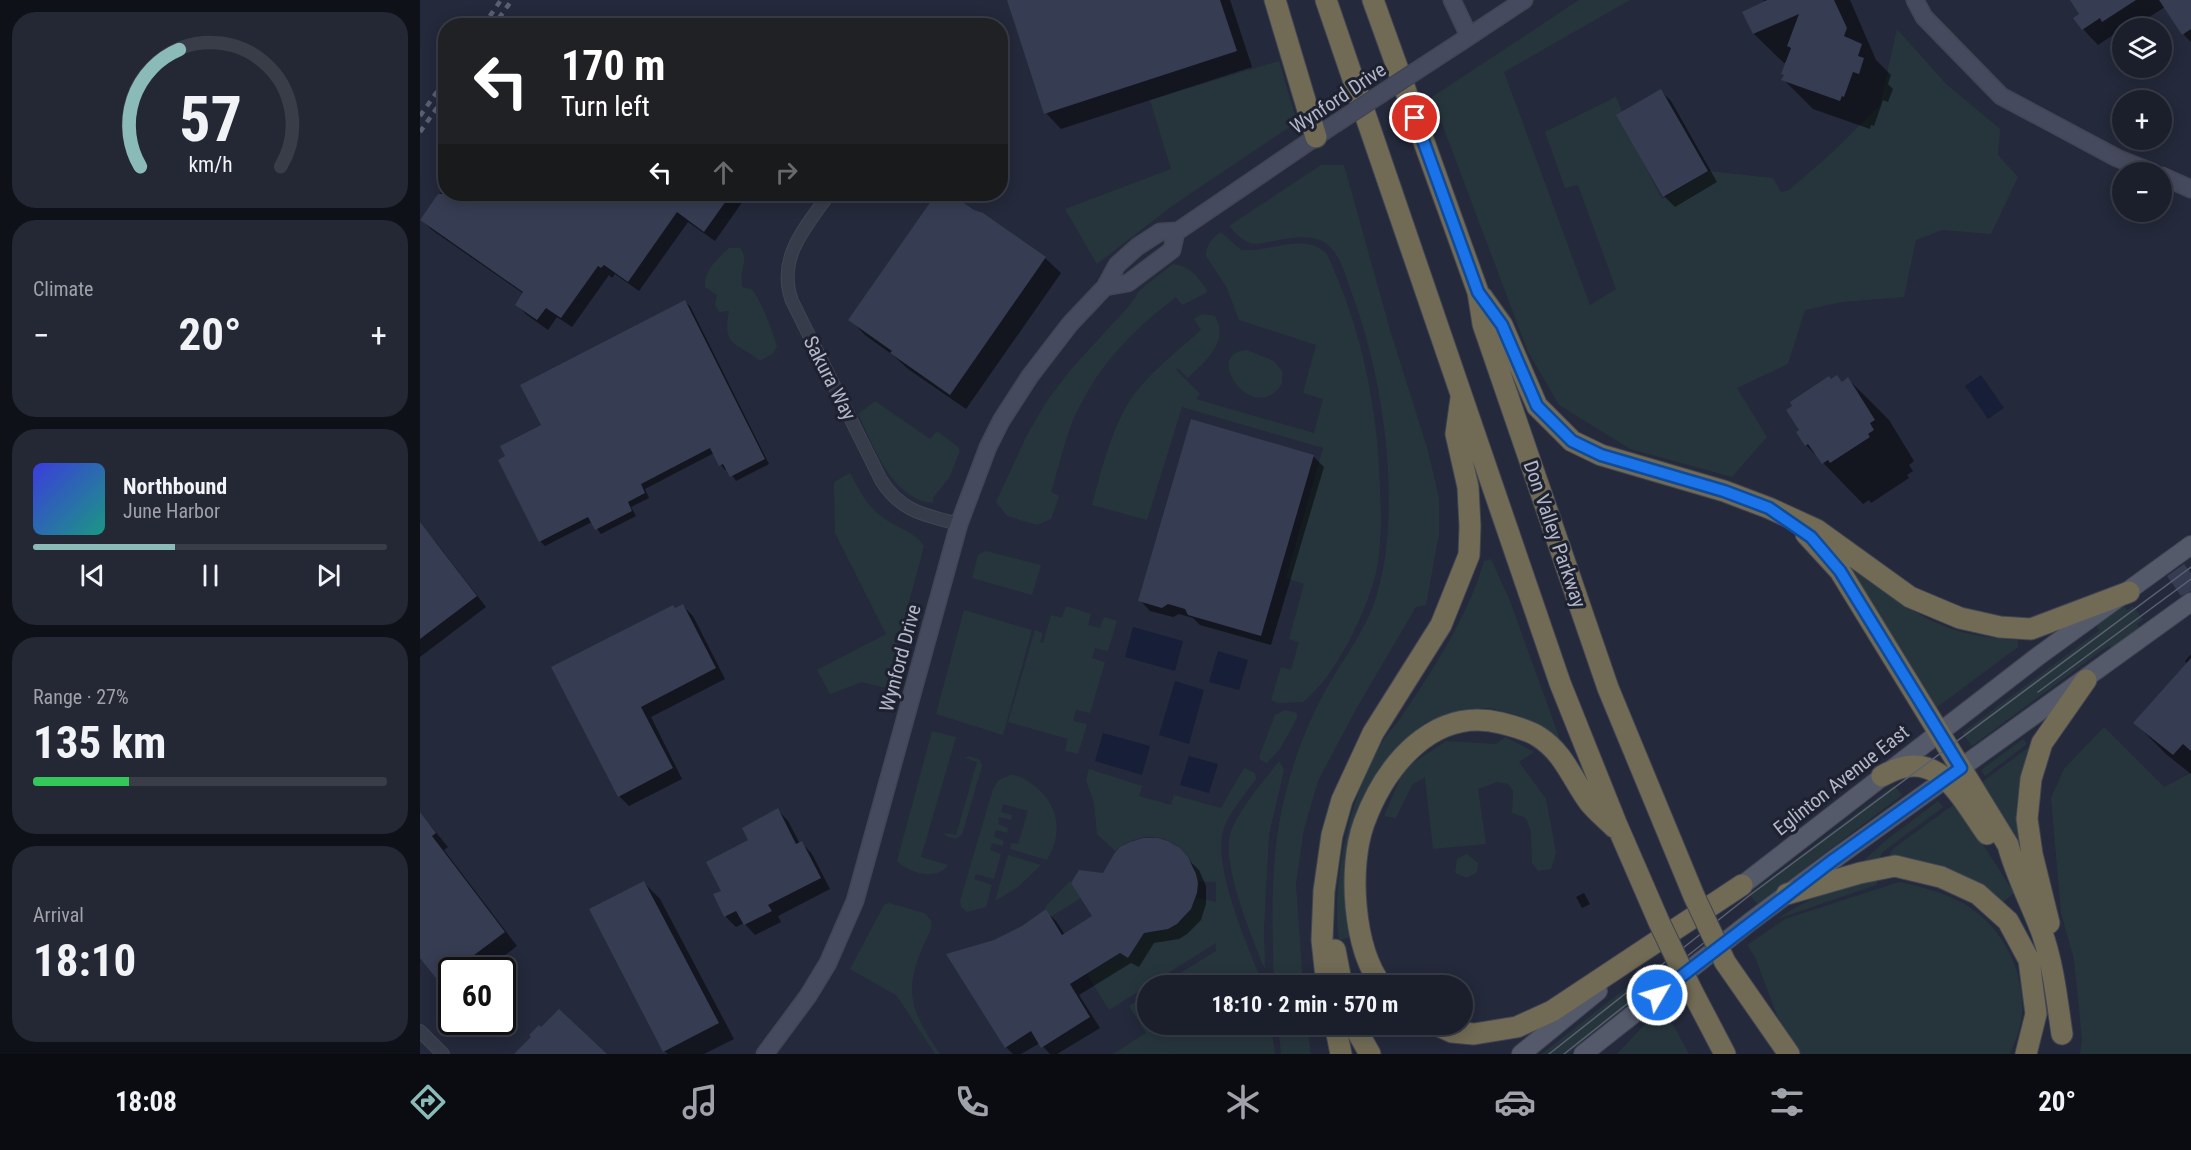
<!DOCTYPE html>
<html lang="en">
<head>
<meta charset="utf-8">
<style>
	:root { --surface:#1b1f2c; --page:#242734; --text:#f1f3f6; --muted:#a0a2a9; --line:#393d48; --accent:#8bbbb9 }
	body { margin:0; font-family:"Roboto Condensed",sans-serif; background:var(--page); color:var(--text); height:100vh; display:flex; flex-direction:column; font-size:22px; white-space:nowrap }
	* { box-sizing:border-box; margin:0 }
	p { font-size:20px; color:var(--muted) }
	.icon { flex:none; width:33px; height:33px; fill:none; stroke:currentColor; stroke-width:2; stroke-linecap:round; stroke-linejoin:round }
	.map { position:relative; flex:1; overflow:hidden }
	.sheet { display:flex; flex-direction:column; gap:12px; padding:12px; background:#0f1118; width:420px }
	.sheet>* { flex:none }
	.hud { position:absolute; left:18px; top:18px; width:570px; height:183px; border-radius:24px; box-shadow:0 3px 15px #0003,0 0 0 2px var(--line); background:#202124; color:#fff; overflow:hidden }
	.tools { position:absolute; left:1692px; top:18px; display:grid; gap:12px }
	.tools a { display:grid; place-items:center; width:60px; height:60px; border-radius:50%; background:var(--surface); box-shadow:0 3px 15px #0003,0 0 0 2px var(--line); font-size:30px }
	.speed { position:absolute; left:18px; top:957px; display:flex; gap:12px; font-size:30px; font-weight:700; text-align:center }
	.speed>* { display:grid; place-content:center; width:78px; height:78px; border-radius:50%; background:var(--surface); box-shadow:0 3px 15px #0003,0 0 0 2px var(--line); line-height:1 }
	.speed .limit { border:3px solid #111; border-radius:9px; background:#fff; color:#111 }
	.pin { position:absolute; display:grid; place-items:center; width:51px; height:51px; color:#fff; margin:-26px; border:3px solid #fff; border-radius:50%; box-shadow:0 2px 6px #0007 }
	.me { position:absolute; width:66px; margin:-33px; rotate:52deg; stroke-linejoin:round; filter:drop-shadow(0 0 4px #0008) }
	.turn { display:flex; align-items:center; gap:21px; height:126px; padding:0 24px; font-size:27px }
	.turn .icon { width:78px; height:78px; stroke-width:2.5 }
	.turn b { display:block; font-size:42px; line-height:51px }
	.lanes { display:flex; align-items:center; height:57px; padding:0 24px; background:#0003; justify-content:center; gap:30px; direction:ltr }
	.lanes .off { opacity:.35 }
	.big { font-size:45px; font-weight:700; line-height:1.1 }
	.sheet .widget { flex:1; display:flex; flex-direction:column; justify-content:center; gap:9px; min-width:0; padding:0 21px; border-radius:24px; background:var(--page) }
	.sheet .dial { align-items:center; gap:0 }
	.dial svg { height:156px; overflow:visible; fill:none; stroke:var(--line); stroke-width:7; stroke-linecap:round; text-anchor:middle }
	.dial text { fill:var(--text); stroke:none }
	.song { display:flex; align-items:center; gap:18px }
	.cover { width:72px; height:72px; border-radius:9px; background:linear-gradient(135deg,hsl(240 70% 55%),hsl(170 70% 35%)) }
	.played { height:6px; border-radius:3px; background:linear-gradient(90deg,var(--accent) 40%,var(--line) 40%) }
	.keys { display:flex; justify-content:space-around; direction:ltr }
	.heat { display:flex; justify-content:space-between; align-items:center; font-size:33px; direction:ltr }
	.charge { height:9px; border-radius:4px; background:linear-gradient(90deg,#34c759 27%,var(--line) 0) }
	.trip { position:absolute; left:717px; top:975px; width:336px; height:60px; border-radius:30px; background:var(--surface); box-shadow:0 3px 15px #0003,0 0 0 2px var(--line); font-weight:700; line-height:60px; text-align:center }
	.tabs { display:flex; height:96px; justify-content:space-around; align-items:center; background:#0b0c12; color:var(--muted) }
	.tabs .icon { width:42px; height:42px }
	.tabs .on { color:var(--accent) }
	.tabs b { font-size:27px; color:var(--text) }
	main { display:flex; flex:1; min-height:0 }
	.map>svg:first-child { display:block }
</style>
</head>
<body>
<main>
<section class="sheet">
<div class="widget dial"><svg viewBox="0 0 100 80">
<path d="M14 69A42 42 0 1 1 86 69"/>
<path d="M14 69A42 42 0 0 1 34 9" stroke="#8bbbb9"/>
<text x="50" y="56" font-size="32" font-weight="700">57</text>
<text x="50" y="72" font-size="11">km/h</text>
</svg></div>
<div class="widget"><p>Climate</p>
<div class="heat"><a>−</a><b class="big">20°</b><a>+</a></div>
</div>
<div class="widget">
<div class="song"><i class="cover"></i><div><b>Northbound</b><p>June Harbor</p></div></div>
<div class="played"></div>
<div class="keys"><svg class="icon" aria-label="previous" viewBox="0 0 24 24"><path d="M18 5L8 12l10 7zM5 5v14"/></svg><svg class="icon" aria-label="pause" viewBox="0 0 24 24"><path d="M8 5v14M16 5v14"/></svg><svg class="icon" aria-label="next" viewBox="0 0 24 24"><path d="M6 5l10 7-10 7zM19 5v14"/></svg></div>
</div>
<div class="widget"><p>Range · 27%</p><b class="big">135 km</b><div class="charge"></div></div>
<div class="widget"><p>Arrival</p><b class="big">18:10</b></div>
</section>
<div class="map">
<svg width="1771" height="1054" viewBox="0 0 1771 1054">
	<rect width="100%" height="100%" fill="#24293b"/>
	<path fill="#26353c" d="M1159,0H1210L1084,72L1170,305L1196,289L1158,185L1145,188L1125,132L1196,97L1221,158L1242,199L1288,171L1353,178L1361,192L1369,190L1413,152L1460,105L1477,29L1526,84L1580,129L1578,155L1598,177L1571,234L1522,230L1496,240L1484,297L1422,302L1385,310L1368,364L1317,388L1347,437L1312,477L1210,449L1139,405L1108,352L1012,97Z
		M859,61L877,122L752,206L677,264L645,209L751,169L730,100Z
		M901,165H924L970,330L1008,451L1019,498V534L1006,605L996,607L936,709L898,781L884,829L876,884L883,985H854C852,919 849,853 867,788C875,756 887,725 903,695C918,666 939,641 952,609C985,523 965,380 932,294C927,279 922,261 912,249C897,230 868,239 848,242C843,243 836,245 830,243C822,240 815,233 809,226Z
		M801,232L821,250C849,253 885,231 907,254C942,331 957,403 960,487C961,515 962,545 956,573C950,597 940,619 929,641C917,663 903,686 883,702L858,703L851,700L861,667L871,670L879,642L869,639L884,584L866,578L903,448L762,407L727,520L672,505C681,472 689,437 706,407C724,376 755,354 781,330L774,319L782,314L795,316C810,342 785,361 768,378L758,368L756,370L780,394L776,399L894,433L903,399L883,393L896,345L819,320L807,288L786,256C786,246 792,237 801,232Z
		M309,248H320C327,258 324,261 322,272C321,276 322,282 322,287C325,288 329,288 332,290C339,295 355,337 357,347L352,354L340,361C319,343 301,348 309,311L299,312L295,305L297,295L285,287C284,270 298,258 309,248Z
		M753,264C771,267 777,276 787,290L786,293L762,305L756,297C708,334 675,368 651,425C643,447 638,470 631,492L639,496L631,519L617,525L587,516L576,502L607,435L625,404L651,369L710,305L720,290Z
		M827,350L854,361L862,371V384C833,428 781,352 827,350Z
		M455,401L510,439L517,431L537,446L540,451L529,478L513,498V503C471,499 454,446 438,414Z
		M430,473C439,489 446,505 461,516C475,528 493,530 504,546L466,688L442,682L410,694L397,670L466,634L415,533L414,482Z
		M566,551L621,565L612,595L552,578L558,555Z
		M1071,559L1090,601L1141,742L1121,727L1098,715L1070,708L1039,710L1005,723L992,733L958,777L932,937L919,940C910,882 932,787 964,739C969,731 976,725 981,717C1012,672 1049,614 1064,561Z
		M1434,568C1464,590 1493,615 1529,628C1551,636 1575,638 1598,640V647L1516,708L1452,604L1429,574Z
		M1703,605L1707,610L1713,606L1723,619L1717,624L1721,630L1691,649L1689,645L1552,746L1542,733L1680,630L1677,628L1678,624Z
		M646,606L671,614L668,625L680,628L684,617L697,621L688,651L675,648L672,658L685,662L670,713L656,710L653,721L667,724L658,754L645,751L648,739L588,722L615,630L623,633L620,642L623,643L631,615L642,618Z
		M544,610L612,630L583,735L516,714Z
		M865,710L877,713V718L860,749L847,763L840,760L839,757L855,715Z
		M1684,727L1744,787L1771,773V1054H1660L1662,1040L1654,959L1641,913L1631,798L1644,769Z
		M512,731L536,737L501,857L528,865C518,881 488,873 477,861Z
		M1085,737L1114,752L1099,762L1126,799L1136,852L1131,869L1118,871L1112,863L1111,832L1106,818L1092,813L1093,791L1088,784L1077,782L1058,789L1066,844L1013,849L1005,777L992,785L976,818L964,816L984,769L1026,741L1076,744Z
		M1603,739L1607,744L1565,776L1561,770Z
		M1610,746L1612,747C1601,778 1590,808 1601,841L1595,844L1558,785Z
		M549,756L560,760L562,766L542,835L535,839L526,836L523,833L536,835L557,762L545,758Z
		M859,761L864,770L849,834L844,928L845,970C833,938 798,860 812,829C823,804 843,782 859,761Z
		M824,768L835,773L836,779C826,793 812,809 805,825C789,862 829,948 843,985H741L796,951V943L689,1010L667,974L700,953L708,958L724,932C747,933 769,921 775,897L796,902V882L777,881C772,839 727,823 695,851L677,834L674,803L666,780L669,769L722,786L719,796L751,805L754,795L801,808Z
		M590,775C600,775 608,781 616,787C639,807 643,833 627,860L590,849L591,843L598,844L608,811L583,804L581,812L592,815L591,820L579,817L578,824L588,828L587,833L576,830L574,837L584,841L583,846L572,843L570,850L581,854L574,879L556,874L554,879L572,885L566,907L547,912L541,907L540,901L573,789L579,780Z
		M1474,785L1482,795L1337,904L1329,894Z
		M1518,801L1523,807L1468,848L1462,853L1458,862L1443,861L1465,841Z
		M1533,805L1564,846L1594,893L1582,903L1470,859V853L1474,848Z
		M1047,854L1058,863L1057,872L1047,878L1035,873L1037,859Z
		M588,855L621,865L598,887L575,901Z
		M1459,878L1456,885L1357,919C1390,897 1420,886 1459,878Z
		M650,881L661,898L630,917L625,907Z
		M1479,882C1499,886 1522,892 1541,902C1581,923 1605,970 1602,1014C1601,1028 1595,1042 1590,1054H1378L1358,1018L1335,957L1327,945L1365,919Z
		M469,903L504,913L511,920C513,930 507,937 503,946C482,995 493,1013 520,1054H515L477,996L430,969L464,905Z
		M1216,980L1226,993L1149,1054H1122Z
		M727,994L728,1024L851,1025L855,1054H693L726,1033L709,1006Z
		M1244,1008L1269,1054H1197L1231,1018Z
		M858,1025H887L891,1054H861Z"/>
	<path fill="#171f38" d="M1561,375L1584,408L1568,419L1545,386Z
		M713,627L763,641L755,671L705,657Z
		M798,651L828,660L819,690L789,682Z
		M755,681L784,690L769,744L739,735Z
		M683,733L730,746L722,775L675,761Z
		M769,756L798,764L789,793L760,785Z"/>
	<path fill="#0007" d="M589,0H810L832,67L641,129L626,113Z
		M1343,0H1430L1456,60L1471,75L1468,84L1473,89L1468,102L1463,100L1454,126L1451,125L1450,129L1393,109L1363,79L1368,62L1364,63L1334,34L1324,12L1346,2Z
		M1652,0H1771V42L1763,34L1745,7L1712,28H1702V35L1699,37L1696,33L1678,45L1663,29L1661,14Z
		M1241,91L1251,101L1297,182L1255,207L1244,196Z
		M26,185V194H328L295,241L268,222L219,291L195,274L192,278L189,275L152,327L137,317L128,330L107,315L97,305L104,294L12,230L2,220Z
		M518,194H528L625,258L641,273L546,409L488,369L474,356L445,335L430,319Z
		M265,302L270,306L349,464L316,481L308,469L305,470L301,465L294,453L225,489L229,498L211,507L216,516L181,534L172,522L125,546L120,541L123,426Z
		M1417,377L1423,383L1428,379L1469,420L1494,461L1489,465L1493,471L1487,475L1489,478L1451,503L1449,500L1443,504L1386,445L1412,381Z
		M893,456L904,467L851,645L780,625L773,618L759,614L753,617L730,611L720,600Z
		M5,530L15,541L66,607L0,657V534Z
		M262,605L273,616L305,679L231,717L262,779L209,806L199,796L133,668Z
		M1771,654V774L1746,754L1715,723L1768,664L1765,661Z
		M358,810L368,821L380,844L382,843L392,854L410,889L358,916L361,922L335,935L324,923L316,927L306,917L295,895L303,891L330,840Z
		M0,813L28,847L24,850L97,946L66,970H32V993L0,955Z
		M754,846L779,870L786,886V904L781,920L767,934L759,939L734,943L719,967L711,963L659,995L680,1028L637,1054H630L620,1043L601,1054H593L586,1047L575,941L602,928L625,911L636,921L645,935L674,917L683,874Z
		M224,883L240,899L314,1039L284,1054H248L244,1051Z
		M1164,893L1170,904L1162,908L1156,897Z"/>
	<path fill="#363c52" d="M587,0H800L817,51L624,114Z
		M1347,0H1414L1427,28L1424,36L1442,44L1438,56L1444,58L1439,74L1433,72L1424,97L1422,96L1420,101L1361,80L1364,75L1361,74L1371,48L1367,46L1379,14L1333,34L1322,12Z
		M1650,0H1716L1682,22L1680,18L1662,30L1653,18L1659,14Z
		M1739,0H1771V29L1762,35Z
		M1241,89L1288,171L1243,197L1196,115Z
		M18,194H311L284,232L257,212L208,282L184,265L181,268L178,266L141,318L126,308L117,320L95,305L103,292L0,220Z
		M516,194H531L554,210L563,213L626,257L530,395L470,353L472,351L428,320Z
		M265,300L345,459L310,477L303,464L299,466L290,448L221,484L225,493L208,502L212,511L175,530L168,517L119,542L78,460L85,456L80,446L121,425L100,385Z
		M1417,375L1422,382L1428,377L1455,420L1450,423L1454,430L1448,434L1450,437L1410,463L1408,460L1402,464L1388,444L1385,446L1376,432L1379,430L1366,410L1372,406L1370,402L1409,376L1411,379Z
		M771,419L894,455L841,636L768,615L765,609L748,604L742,608L718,601Z
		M0,522L57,596L0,639Z
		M1764,564L1771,573V591L1761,596L1747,576Z
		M263,604L296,668L221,707L253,768L198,797L131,667L253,605L255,608Z
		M1771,658V751L1763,744L1753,755L1713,723Z
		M358,808L376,844L382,841L401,878L348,905L352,911L324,925L316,911L304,917L293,894L301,891L286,862L328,840L322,828Z
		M0,812L16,833L12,836L85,932L34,970H32V973L19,982L0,958Z
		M723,838H738L748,841L760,848L768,857L776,874L778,883L777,893L771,909L757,924L748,929L724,933L708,958L700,953L650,984L670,1017L621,1048L611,1031L585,1048L526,954L574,940L602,926L626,909L642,935L672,916L651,883L659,870L683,873L694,854L700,847L710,842Z
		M224,881L299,1023L243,1052L169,909Z
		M139,1009L187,1054H94L111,1037L109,1035L119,1025L121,1027Z"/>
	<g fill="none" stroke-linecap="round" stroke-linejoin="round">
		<g stroke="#414554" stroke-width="14">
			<path id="street" d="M409,194C386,227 356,258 372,301L461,480C481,512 505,515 539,524
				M0,1031L23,1054"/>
		</g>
		<g stroke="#414554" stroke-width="19">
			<path id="secondary" d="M1032,0L1049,36
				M1495,0L1504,17L1581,96L1697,158L1732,172
				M1042,41L1104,0
				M1742,176L1771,189
				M685,287L708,283L752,250L756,232
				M345,1054L388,996L408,963L435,901L539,524L568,447L581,421L610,376L650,324L685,287L697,265L717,247L740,232L758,231L915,124"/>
		</g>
		<g stroke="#414554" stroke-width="20">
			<path id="primary" d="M1312,893L1617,657L1771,545
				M1101,1054L1178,991
				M1163,1054L1330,922L1413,860L1771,602"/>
		</g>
		<g stroke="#404453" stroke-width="23">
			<path id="highway" d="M855,0L896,137
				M906,0L1140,683L1196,823L1239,922
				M953,0L1058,292L1063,324L1188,688L1274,896
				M1062,297L1082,325L1117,406L1152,441L1181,455L1304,491L1349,508L1397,530L1490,597L1540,618L1580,627L1611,629L1709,592
				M1386,534L1420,571L1588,845C1596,875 1610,901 1621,930C1633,962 1637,1000 1642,1034
				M1462,776C1517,744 1539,795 1567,834
				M1367,894L1440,873L1475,866L1521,877L1558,894L1588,921L1609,960L1616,1014L1606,1054
				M1629,923L1612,854L1607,819L1611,779L1622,743L1666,680
				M915,950L922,986
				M1305,962L1369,1054
				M907,986L902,940L904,891L912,835L922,800L953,733L1021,625L1049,555L1050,526L1048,487L1036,434L1041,398
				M962,986C933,948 928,867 944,823C965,766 1013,706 1081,723C1093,726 1109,730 1119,737C1144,753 1152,779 1169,802C1176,811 1186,819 1194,827
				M1271,989L1305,1054
				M915,1024L921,1054
				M933,1024L950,1054
				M1015,1024L1032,1032L1054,1034L1097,1027L1132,1011L1322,885"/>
		</g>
		<use href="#street" stroke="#373c4b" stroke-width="12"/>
		<use href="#secondary" stroke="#464a5e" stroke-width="16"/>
		<use href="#primary" stroke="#555a6b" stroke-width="18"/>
		<use href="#highway" stroke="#716b55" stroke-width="21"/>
		<path stroke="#5a5f72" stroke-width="1.5" d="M1618,692L1771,579
			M1129,1054L1330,895L1771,567
			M1144,1054L1285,942"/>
		<path stroke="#5a5f72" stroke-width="4.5" stroke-dasharray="6 6" stroke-linecap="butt" d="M79,18L92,0
			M63,26L81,0
			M0,116L26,79
			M0,132L26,95"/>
		<g stroke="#414554" stroke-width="19" stroke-linecap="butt">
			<path id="secondary-bridge" d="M915,124L1042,41"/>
		</g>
		<g stroke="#404453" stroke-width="23" stroke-linecap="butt">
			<path id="highway-bridge" d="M1274,896L1305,962
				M1239,922L1271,989"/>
		</g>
		<use href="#secondary-bridge" stroke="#464a5e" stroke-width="16"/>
		<use href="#highway-bridge" stroke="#716b55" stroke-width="21"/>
	</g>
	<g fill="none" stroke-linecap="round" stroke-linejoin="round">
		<g stroke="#114b97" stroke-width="15">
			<path id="route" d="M995,118L1058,292L1082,325L1117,406L1152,441L1181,455L1304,491L1349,508L1391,537L1420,571L1541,768L1413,860L1237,995"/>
		</g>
		<use href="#route" stroke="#1a73e8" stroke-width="10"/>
	</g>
	<g text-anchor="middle" stroke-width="6" stroke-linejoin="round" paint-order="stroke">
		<g font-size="20" fill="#b3b7c7" stroke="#1d2130">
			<text transform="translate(918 98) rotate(-34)" y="7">Wynford Drive</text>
			<text transform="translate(410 378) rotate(63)" y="7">Sakura Way</text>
			<text transform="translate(1135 534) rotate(71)" y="7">Don Valley Parkway</text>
			<text transform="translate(480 658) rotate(-75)" y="7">Wynford Drive</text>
			<text transform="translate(1421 780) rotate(-38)" y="7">Eglinton Avenue East</text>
		</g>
	</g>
</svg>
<div class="tools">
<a><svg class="icon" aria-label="layers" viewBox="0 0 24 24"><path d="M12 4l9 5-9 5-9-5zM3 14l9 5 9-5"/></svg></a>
<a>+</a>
<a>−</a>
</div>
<div class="speed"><div class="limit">60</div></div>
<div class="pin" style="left:995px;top:118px;background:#d93025"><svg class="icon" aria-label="arrive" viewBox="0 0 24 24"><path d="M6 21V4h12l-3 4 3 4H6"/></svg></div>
<svg class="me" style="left:1237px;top:995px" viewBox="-20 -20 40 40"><circle r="17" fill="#1a73e8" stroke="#fff" stroke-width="3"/><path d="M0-11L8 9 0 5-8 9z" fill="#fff"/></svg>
<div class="trip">18:10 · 2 min · 570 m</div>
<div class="hud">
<div class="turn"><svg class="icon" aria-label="left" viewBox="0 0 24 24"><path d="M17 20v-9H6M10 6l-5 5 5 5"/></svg><div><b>170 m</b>Turn left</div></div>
<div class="lanes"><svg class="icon" aria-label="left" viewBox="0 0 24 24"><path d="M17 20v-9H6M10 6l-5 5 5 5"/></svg><svg class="icon off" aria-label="ahead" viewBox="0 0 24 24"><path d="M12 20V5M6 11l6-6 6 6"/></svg><svg class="icon off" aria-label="right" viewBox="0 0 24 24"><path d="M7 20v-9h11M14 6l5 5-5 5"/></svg></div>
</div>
</div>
</main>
<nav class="tabs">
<b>18:08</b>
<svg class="icon on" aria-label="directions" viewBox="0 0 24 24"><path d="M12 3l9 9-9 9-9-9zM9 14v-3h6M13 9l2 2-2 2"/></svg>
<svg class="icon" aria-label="music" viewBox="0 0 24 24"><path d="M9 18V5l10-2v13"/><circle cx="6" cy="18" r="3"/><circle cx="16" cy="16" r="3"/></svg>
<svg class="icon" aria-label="phone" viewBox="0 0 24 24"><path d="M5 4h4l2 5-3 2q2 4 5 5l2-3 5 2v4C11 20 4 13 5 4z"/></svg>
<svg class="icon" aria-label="climate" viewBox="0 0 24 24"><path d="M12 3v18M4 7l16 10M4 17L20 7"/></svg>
<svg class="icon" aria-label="car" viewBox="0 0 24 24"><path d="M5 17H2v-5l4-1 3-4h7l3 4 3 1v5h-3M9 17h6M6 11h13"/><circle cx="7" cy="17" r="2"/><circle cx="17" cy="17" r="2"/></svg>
<svg class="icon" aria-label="filters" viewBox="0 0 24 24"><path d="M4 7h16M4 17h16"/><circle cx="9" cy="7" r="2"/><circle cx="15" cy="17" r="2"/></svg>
<b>20°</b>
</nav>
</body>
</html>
